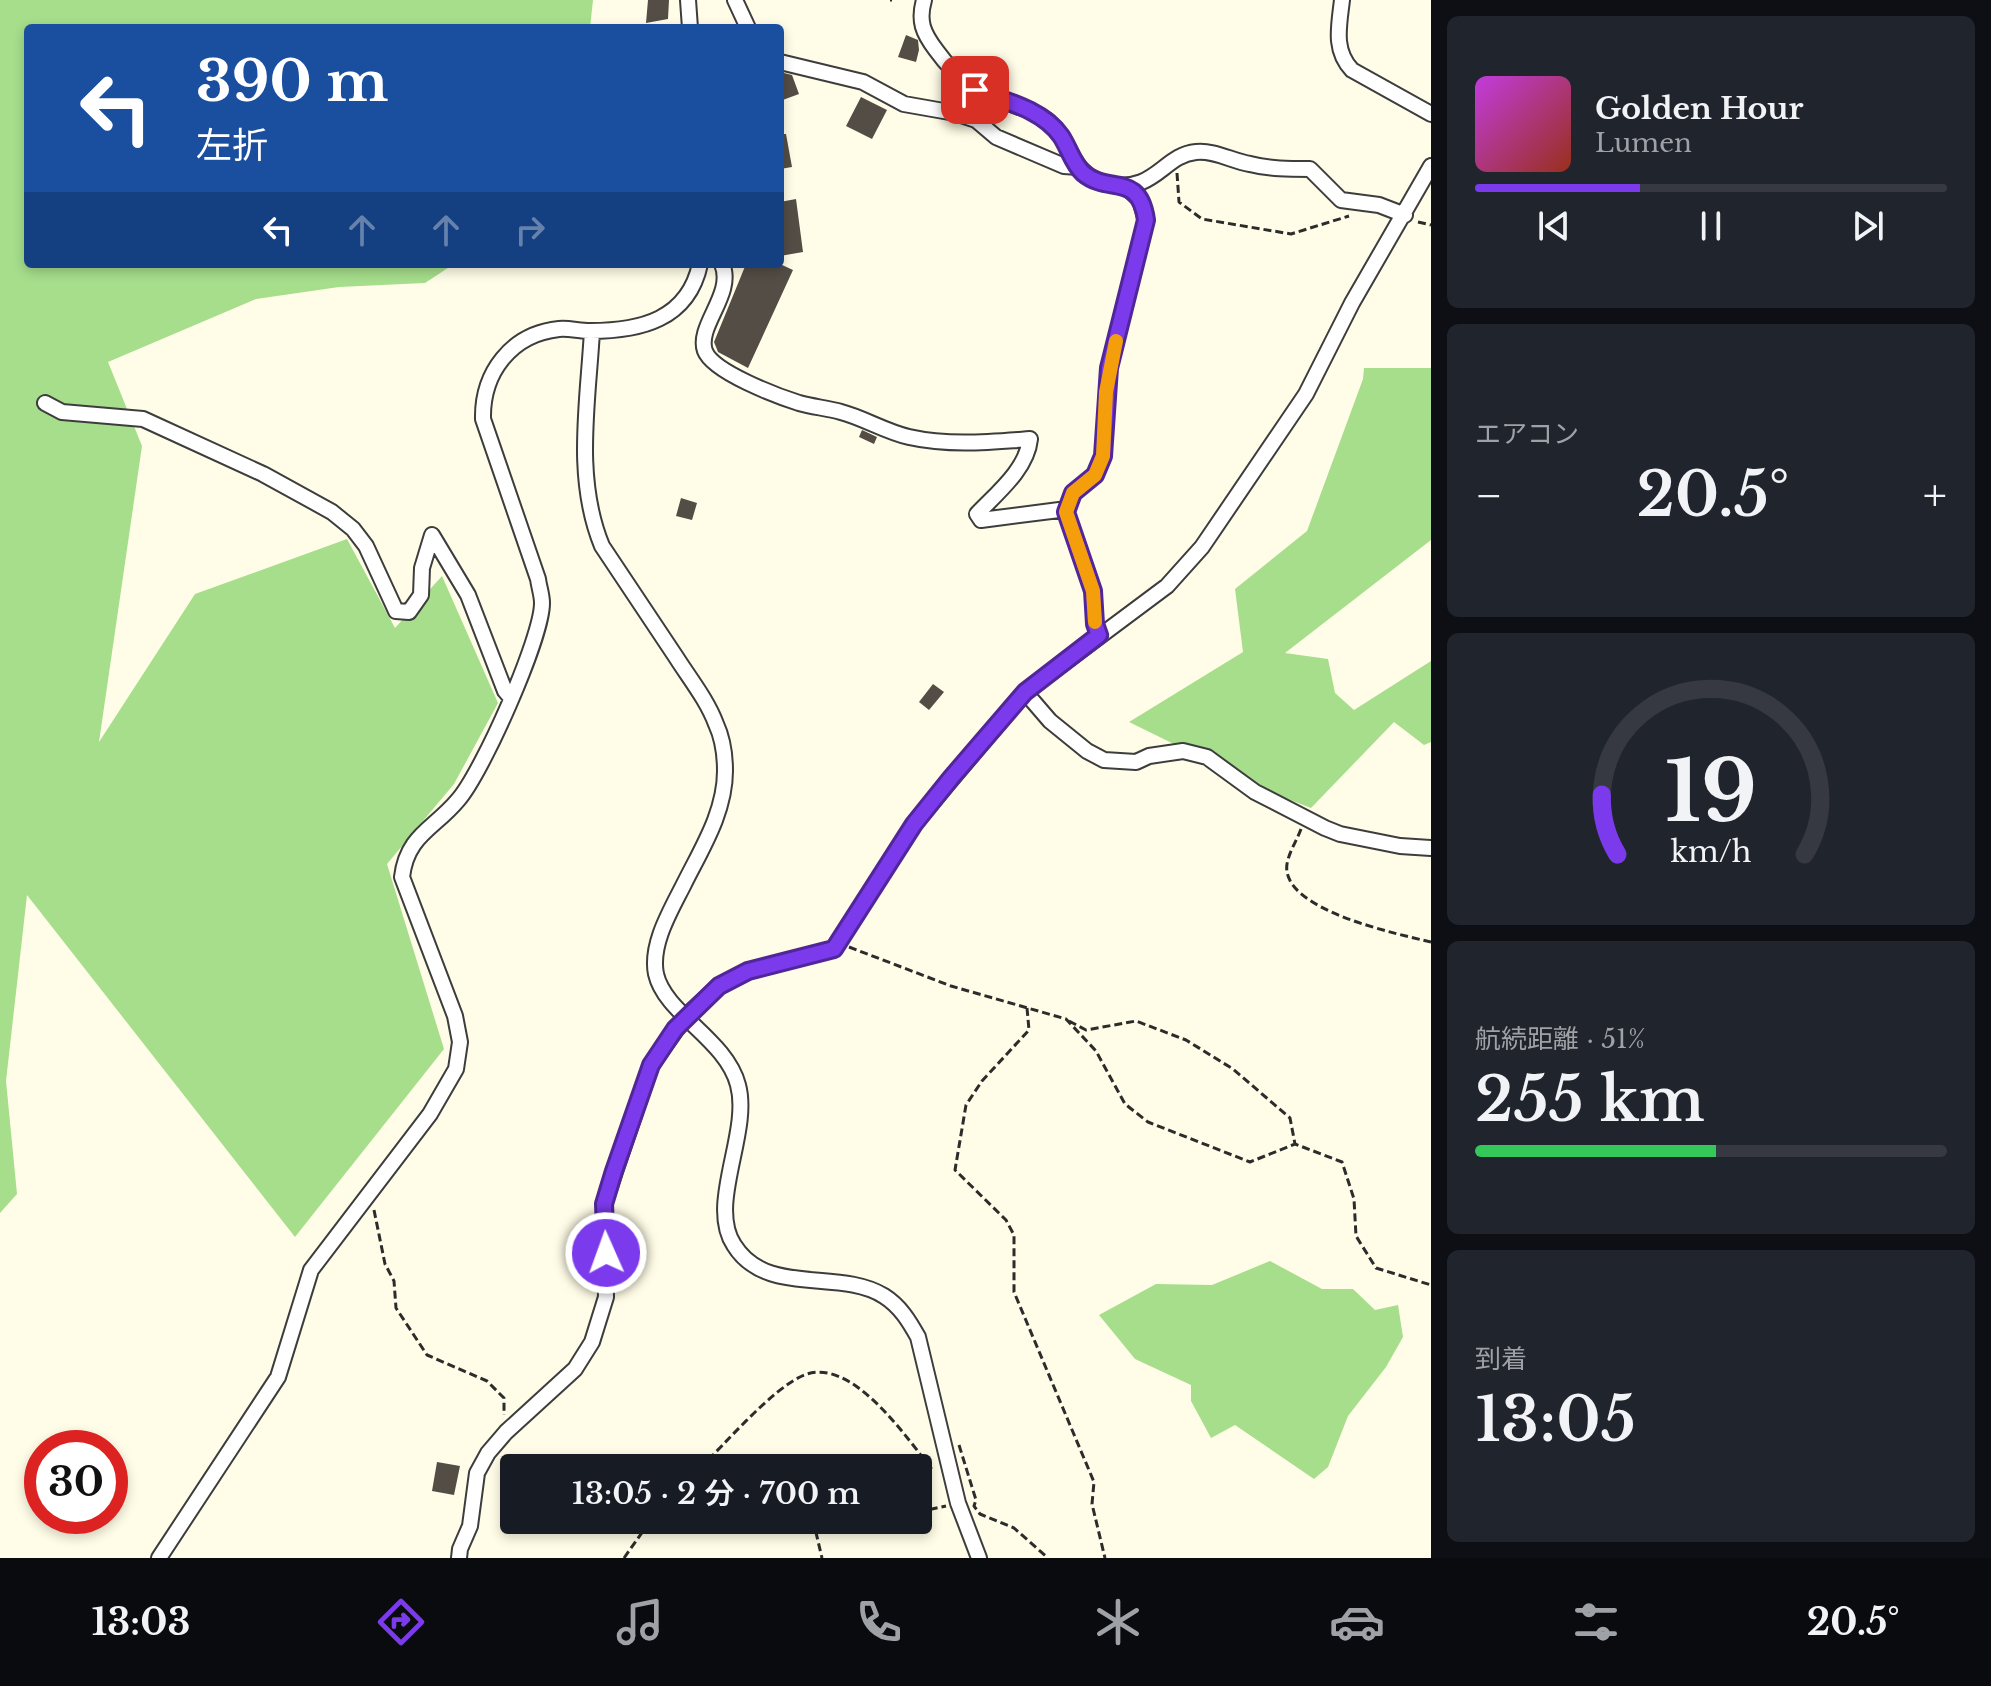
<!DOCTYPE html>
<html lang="ja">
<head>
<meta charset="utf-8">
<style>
	:root { --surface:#171b24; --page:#20242c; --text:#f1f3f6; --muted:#9ea1a6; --line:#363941; --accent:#7c3aed }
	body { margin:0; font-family:"Libre Baskerville","Noto Sans JP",serif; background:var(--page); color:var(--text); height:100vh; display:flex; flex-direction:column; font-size:30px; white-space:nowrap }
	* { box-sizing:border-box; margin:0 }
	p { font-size:26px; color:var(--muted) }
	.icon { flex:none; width:44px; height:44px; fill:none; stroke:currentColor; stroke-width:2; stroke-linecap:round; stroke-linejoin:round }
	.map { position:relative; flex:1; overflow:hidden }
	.side { display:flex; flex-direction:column; gap:16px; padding:16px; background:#0d0f14; width:560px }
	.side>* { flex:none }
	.banner { position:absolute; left:24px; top:24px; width:760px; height:244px; border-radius:8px; box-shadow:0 4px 12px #0003; background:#1a4fa0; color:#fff; overflow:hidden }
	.speed { position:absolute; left:24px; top:1430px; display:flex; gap:16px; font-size:40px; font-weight:700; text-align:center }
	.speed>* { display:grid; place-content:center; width:104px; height:104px; border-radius:50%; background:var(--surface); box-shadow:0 4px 12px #0003; line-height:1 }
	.speed .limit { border:12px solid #d22; background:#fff; color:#111 }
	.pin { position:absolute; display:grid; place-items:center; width:68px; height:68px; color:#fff; margin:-34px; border-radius:16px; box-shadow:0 4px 12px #0006 }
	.me { position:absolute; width:88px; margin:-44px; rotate:358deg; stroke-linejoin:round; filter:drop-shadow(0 0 6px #0008) }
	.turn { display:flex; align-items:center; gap:28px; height:168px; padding:0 40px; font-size:36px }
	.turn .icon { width:104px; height:104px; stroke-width:2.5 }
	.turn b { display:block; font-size:56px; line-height:68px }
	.lanes { display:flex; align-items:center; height:76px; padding:0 40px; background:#0003; justify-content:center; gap:40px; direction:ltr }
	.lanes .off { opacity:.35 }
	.big { font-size:60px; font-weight:600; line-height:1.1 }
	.side .widget { flex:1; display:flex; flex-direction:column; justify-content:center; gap:12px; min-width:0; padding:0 28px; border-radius:12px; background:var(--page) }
	.side .dial { align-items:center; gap:0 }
	.dial svg { height:208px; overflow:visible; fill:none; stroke:var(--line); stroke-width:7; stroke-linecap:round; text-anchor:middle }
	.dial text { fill:var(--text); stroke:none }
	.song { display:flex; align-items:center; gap:24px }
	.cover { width:96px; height:96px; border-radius:12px; background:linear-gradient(135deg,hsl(290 70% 55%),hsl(10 70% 35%)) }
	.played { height:8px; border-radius:4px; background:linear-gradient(90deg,var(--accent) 35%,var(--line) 35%) }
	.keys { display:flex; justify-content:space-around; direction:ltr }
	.heat { display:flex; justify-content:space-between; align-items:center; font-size:44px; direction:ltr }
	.charge { height:12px; border-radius:6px; background:linear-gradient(90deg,#34c759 51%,var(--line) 0) }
	.trip { position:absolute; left:500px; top:1454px; width:432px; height:80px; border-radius:8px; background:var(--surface); box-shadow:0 4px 12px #0003; font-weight:600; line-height:80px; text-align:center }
	.menu { display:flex; height:128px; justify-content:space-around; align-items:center; background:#090b0e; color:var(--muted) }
	.menu .icon { width:56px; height:56px }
	.menu .active { color:var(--accent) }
	.menu b { font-size:36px; color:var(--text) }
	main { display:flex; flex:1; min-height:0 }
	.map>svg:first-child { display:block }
</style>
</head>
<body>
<main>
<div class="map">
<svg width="1431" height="1558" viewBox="0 0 1431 1558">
	<rect width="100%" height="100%" fill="#fffde7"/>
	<path fill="#a6de8c" d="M0,0H593L590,28H28V264H454L425,283L339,287L256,299L108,362L142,446L99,742L195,594L347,539L395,628L442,576L498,703L454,784L387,864L444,1049L295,1237L27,895L6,1081L17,1194L0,1213Z
		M1364,368H1431V540L1285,653L1328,659L1335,693L1354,710L1431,661V742L1424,745L1394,722L1311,808L1280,796L1129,722L1243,652L1235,589L1307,531L1363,379Z
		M1270,1261L1322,1289H1353L1375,1310L1398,1305L1403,1337L1386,1367L1348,1416L1328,1467L1314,1479L1235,1425L1211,1438L1191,1401V1385L1135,1359L1099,1315L1156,1284L1212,1285Z"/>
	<path fill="#534d46" d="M648,0H669L668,19L646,23Z
		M906,35L918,40L919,50L916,62L898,57Z
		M780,72L792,75L799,94L780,101Z
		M861,97L887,110L872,139L846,126Z
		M780,134H786L792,167L780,169Z
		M796,199L803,252L780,256V202Z
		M746,264H780L793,270L748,368L718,352L714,342Z
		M862,430L877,437L874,444L859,437Z
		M681,498L697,503L692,520L676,516Z
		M933,684L944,692L929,710L919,702Z
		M437,1462L460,1466L454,1495L432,1491Z"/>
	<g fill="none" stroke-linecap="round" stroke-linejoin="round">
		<g stroke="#3d3d3d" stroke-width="18">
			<path id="minor" d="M688,0L690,28
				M735,0L748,28
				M924,0C918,21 923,33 936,50C959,82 977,91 1014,105C1025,109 1038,113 1047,120C1073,142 1069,175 1108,184C1155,194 1163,155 1196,152C1214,150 1232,161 1250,164C1269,169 1290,169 1310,169L1341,200L1379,205L1405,215
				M1342,0C1339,26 1333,50 1352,70L1431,114
				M780,62L863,82L904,104L955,113L976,120L996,137L1064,166L1078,167
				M722,264C735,294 696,326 705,351C713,372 777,396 799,403C813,407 827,408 841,412C864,418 886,432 909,437C949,446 990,442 1030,439C1027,469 997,493 977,514L981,520L1067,509
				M592,331C588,403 574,478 602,546C627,583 651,620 676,657C690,679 707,700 716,724C723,739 725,756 725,771C725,812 702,848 684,884C671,910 650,944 656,974C665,1014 726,1039 738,1085C751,1133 707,1204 734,1245C766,1297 839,1268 884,1296C900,1306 909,1321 918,1337L958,1503L979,1558
				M45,403L62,412L143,419L263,474L332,512L353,529L366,546L396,611L409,612L421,595L422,568L432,535L468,595L505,691L511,698
				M1099,635L1095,624L1093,591L1066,512L1073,493L1095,475L1103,456L1109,368L1146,220L1140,200L1125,186
				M1025,692L1050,721L1087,751L1104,760L1136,762L1149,756L1183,751L1207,757L1255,792L1325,828L1340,834L1400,846L1431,848
				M159,1558L278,1377L311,1270L430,1114L456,1069L460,1042L455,1016L402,877C407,835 434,829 458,800C482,773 542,638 542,603C542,595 539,587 538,579L483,419C482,373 511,334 559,329C569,328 579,331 590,331C640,331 688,320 700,264
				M459,1558L460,1549L470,1526L477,1473L488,1453L506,1432L575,1369L592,1342L606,1297L604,1204L651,1065L686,1016L719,986L748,971L834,949L914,824L1025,692L1167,586L1202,547L1306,394L1352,303L1431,166"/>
		</g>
		<path stroke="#2c2c2c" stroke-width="3" stroke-dasharray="8 4" stroke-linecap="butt" d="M890,0H892
			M1177,173L1179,202L1202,219L1291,234L1349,216
			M1418,222L1431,225
			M1301,829C1297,840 1289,852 1287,864C1280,910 1398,934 1431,942
			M849,947L951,986L1066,1019L1096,1051L1125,1104L1148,1122L1250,1162L1295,1144L1342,1162L1354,1199L1356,1236L1376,1268L1431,1285
			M1027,1008L1029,1030L982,1081L966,1105L955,1170L1006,1220L1014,1235V1292L1094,1482L1092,1504L1105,1558
			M1069,1021L1086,1030L1136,1021L1186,1040L1233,1069L1290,1118L1295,1144
			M374,1210L385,1264L394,1281L396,1308L427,1355L487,1381L504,1398V1415
			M959,1445L976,1500L974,1506L980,1514L1014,1528L1048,1558
			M700,1468C726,1443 771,1390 802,1376C851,1353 908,1440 934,1472
			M918,1512L946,1506
			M813,1520L822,1558
			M624,1558L651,1520"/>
		<use href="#minor" stroke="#fff" stroke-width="14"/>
	</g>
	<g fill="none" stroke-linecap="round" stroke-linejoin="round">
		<g stroke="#51269a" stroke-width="20">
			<path id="route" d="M606,1253L604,1204L614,1171L651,1065L675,1029L719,986L748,971L834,949L914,824L951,778L1025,692L1099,635L1095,624L1093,591L1066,512L1073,493L1095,475L1103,456L1109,368L1146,220C1139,171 1109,195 1083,173C1073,164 1069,148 1061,136C1042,109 1005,101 975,90"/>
		</g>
		<use href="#route" stroke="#7c3aed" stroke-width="14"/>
		<path stroke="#f59e0b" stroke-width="14" d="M1095,622L1093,591L1066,512L1073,493L1095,475L1103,456L1106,392L1116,341"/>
	</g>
</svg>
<div class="speed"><div class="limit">30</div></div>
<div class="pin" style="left:975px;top:90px;background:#d93025"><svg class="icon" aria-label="arrive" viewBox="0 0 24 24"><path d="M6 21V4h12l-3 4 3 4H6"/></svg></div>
<svg class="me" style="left:606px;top:1253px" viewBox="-20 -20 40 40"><circle r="17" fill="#7c3aed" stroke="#fff" stroke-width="3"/><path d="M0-11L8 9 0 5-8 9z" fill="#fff"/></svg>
<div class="trip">13:05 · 2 分 · 700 m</div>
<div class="banner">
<div class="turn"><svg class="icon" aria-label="left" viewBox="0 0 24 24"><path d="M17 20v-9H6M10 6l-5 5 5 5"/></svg><div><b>390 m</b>左折</div></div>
<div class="lanes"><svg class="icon" aria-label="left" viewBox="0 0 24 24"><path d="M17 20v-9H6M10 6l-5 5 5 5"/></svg><svg class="icon off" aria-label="ahead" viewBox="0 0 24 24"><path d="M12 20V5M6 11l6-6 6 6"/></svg><svg class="icon off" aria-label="ahead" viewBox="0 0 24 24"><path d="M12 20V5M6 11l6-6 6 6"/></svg><svg class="icon off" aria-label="right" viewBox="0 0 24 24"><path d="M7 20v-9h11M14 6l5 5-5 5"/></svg></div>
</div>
</div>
<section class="side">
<div class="widget">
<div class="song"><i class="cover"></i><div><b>Golden Hour</b><p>Lumen</p></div></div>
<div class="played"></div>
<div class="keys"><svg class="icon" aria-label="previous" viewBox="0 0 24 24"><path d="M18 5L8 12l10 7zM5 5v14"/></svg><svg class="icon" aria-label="pause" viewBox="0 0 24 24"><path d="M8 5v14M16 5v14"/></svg><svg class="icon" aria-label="next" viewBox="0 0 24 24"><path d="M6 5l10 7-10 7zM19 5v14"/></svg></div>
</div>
<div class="widget"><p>エアコン</p>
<div class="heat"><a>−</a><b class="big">20.5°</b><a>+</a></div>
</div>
<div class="widget dial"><svg viewBox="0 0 100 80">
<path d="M14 69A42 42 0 1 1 86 69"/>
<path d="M14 69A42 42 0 0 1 8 46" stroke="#7c3aed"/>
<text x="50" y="56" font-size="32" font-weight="700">19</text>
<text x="50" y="72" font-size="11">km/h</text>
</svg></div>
<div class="widget"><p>航続距離 · 51%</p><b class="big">255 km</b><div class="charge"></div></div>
<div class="widget"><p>到着</p><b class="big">13:05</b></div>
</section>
</main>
<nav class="menu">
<b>13:03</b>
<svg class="icon active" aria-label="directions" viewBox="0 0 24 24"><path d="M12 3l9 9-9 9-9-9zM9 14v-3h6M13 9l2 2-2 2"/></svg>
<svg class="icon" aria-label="music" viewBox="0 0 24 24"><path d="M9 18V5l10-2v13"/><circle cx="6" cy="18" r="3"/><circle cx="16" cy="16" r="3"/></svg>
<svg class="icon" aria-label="phone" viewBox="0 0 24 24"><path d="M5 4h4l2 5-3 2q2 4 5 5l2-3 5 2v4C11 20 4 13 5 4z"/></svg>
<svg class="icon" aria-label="climate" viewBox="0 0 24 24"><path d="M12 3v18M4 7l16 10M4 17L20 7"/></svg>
<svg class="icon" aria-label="car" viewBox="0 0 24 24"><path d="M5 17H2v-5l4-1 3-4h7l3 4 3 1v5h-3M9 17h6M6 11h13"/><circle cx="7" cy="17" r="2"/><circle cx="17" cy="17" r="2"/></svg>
<svg class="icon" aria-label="filters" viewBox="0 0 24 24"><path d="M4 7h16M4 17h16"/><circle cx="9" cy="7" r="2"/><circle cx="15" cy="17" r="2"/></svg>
<b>20.5°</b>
</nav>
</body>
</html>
